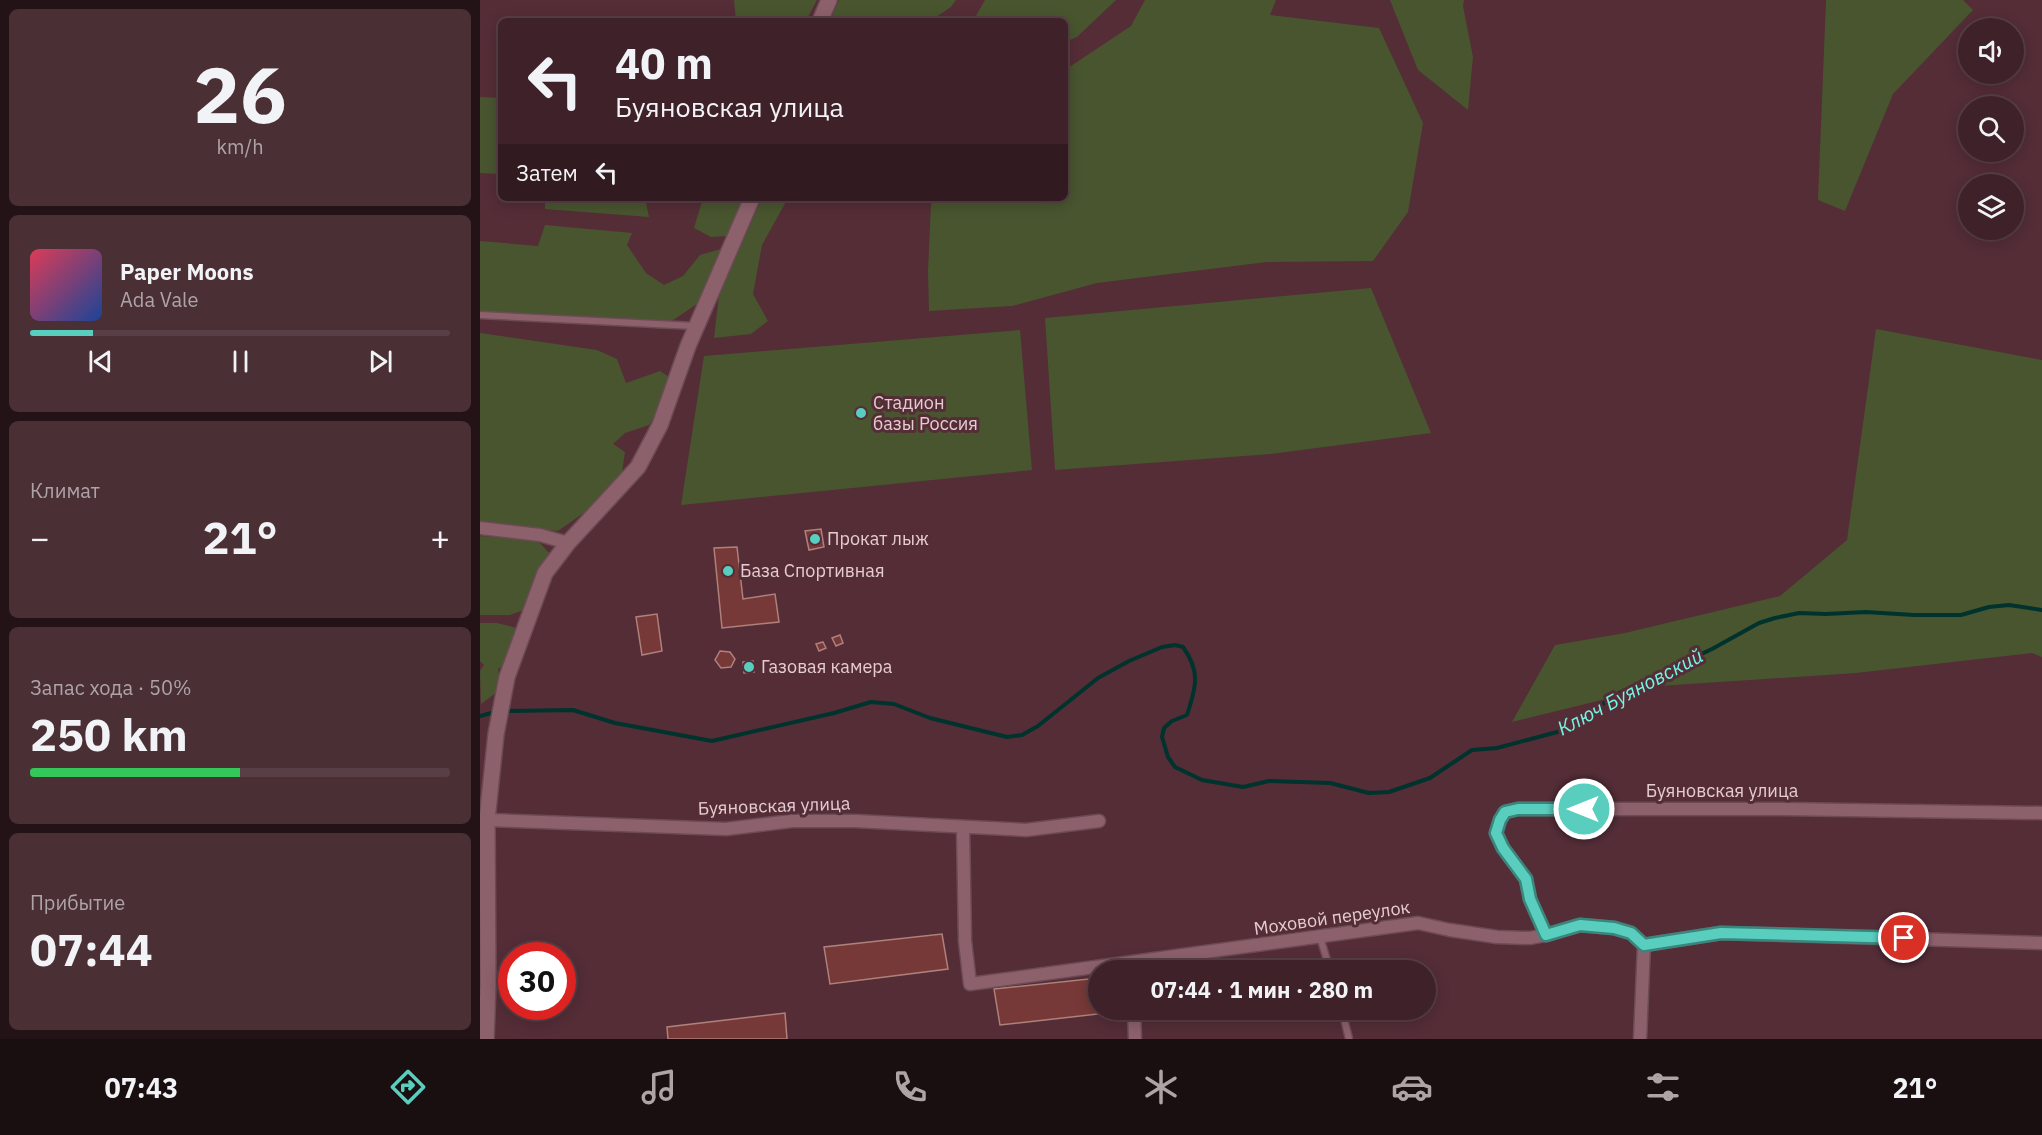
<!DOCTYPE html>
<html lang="ru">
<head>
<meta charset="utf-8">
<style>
	:root { --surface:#3f2229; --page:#4a2f35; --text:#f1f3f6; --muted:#ada4a8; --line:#583f46; --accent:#59cebf }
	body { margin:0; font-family:"IBM Plex Sans",sans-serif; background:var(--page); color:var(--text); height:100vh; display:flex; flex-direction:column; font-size:22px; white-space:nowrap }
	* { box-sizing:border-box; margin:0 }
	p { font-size:20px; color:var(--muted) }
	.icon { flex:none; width:33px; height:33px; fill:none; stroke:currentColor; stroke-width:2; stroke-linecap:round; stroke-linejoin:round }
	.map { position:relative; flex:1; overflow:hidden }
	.drawer { display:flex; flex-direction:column; gap:9px; padding:9px; background:#231317; width:480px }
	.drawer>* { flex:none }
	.guide { position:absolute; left:18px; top:18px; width:570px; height:183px; border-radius:9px; box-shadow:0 3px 15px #0003,0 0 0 2px var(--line); background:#3f2229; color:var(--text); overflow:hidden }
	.buttons { position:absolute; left:1478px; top:18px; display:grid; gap:12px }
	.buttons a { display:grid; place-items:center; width:66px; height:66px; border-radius:50%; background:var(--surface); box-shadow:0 3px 15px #0003,0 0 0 2px var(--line); font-size:30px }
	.speed { position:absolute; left:18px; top:942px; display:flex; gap:12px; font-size:30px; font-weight:700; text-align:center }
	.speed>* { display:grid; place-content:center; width:78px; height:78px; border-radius:50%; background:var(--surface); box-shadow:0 3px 15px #0003,0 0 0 2px var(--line); line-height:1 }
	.speed .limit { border:9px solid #d22; background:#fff; color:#111 }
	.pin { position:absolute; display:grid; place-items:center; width:51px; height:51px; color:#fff; margin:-26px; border:3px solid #fff; border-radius:50%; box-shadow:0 2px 6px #0007 }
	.me { position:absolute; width:66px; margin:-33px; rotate:270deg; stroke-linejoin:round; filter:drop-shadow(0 0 4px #0008) }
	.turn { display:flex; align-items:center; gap:21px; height:126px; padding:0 18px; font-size:27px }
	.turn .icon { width:78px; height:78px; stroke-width:2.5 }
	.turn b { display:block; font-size:42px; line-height:51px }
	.then { display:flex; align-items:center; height:57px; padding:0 18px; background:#0003; gap:12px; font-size:22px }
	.big { font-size:45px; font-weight:700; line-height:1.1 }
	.drawer .card { flex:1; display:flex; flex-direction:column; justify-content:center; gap:9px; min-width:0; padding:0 21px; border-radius:9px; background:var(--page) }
	.drawer .dial { align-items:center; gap:0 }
	.dial b { font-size:78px; line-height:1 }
	.song { display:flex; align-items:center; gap:18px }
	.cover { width:72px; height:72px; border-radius:9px; background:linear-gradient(135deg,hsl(350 70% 55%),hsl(220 70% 35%)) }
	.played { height:6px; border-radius:3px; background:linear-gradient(90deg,var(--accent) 15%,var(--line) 15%) }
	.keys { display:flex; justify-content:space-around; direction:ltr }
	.heat { display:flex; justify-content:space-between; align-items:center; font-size:33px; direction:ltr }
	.charge { height:9px; border-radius:4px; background:linear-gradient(90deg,#34c759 50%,var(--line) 0) }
	.trip { position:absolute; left:608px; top:960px; width:348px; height:60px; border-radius:30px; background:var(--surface); box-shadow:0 3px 15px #0003,0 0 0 2px var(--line); font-weight:700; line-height:60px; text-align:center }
	.dock { display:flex; height:96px; justify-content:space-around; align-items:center; background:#190e10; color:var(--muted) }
	.dock .icon { width:42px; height:42px }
	.dock .active { color:var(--accent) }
	.dock b { font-size:27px; color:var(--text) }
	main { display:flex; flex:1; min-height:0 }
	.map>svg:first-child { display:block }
</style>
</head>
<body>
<main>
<section class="drawer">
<div class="card dial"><b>26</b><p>km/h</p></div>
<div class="card">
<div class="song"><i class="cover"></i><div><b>Paper Moons</b><p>Ada Vale</p></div></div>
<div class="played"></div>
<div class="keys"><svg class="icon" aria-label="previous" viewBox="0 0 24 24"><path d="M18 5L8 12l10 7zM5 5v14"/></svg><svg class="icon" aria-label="pause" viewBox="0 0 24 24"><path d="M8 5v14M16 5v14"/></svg><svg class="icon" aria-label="next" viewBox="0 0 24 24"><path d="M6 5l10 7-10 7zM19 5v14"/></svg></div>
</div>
<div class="card"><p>Климат</p>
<div class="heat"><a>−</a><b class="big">21°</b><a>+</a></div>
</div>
<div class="card"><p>Запас хода · 50%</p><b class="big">250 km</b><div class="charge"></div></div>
<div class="card"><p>Прибытие</p><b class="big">07:44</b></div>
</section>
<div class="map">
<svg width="1562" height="1039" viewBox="0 0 1562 1039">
	<rect width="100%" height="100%" fill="#542d37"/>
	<path fill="#48552f" d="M254,0H337L326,21H256Z
		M359,0H476L471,7L450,21H350Z
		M505,0H636L597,37L585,42V21H493Z
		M665,0H796L790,15L899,28L943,123L928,212L893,261L787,262L617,283L532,306L449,311L448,271L451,204L455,198H585V70L651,26Z
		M910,0H984L983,6L993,57L988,110L938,70Z
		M1346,0H1483L1493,10L1413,94L1365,211L1338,200Z
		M0,97L21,98V174L0,173Z
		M65,198H165L169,217L65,209Z
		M223,198H271L250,236L231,237L214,228Z
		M282,198H308L282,245L273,294L288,321L271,334L234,338L239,295Z
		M65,225L152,233L147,245L166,273L184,285L203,276L220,255L241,249V265L220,302L180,329L132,321L0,311V241L58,246Z
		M891,288L951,433L791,454L575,470L565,318Z
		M1396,329L1562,360V657L1552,653L1376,673L1179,686L1032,722L1075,645L1145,633L1300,596L1367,540Z
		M540,330L552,470L201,505L224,356Z
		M0,333L117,350L137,359L146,383L180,371L198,383L169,425L145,433L133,444L145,452L142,472L108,510L78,531L0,523Z
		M0,536L57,540L72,556L57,605L30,615H0Z
		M0,623H17L41,629L36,657L18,669L21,689L1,704L0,671L4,665L0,661Z"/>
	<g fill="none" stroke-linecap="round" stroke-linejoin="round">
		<path stroke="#00332d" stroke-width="4" d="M25,711L93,710L135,723L232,741L354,713L391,702L414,704L450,718L527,737L542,735L558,726L618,678L649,661L682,647L695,645L703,647C721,672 716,687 707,715L692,721L684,728L682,737L688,757L695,767L722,780L763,787L789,781L850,783L889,793L909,792L950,778L992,750L1017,748L1081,731L1097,723L1135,695L1232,649L1279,623L1295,618L1319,613L1346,614L1386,612L1434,615H1481L1509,607L1529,605L1562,610
			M0,716L15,712"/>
	</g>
	<path fill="#773937" stroke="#af807c" stroke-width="1.5" d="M341,529L344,547L329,550L325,531Z
		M257,547L263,599L295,594L299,622L242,628L234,548Z
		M177,614L182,651L162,655L156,617Z
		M360,635L363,643L356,646L352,638Z
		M343,642L346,648L339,651L336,644Z
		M240,651L250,652L255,659L251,667L241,668L235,660Z
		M273,661L274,672L264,673L263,662Z
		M462,934L468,969L350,984L344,947Z
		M618,978V1010H644L645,1011L520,1025L514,989Z
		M305,1013L307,1039H188L187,1027Z"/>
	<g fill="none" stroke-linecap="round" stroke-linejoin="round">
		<g stroke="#6c4b54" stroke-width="9">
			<path id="lane" d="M0,315L215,326
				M840,937L850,970
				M862,1010L869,1039"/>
		</g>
		<g stroke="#6c4b54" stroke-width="15">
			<path id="street" d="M0,528L60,535L88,543
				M7,820L246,829L312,821H375L546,830L619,821
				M483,828L485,941L490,984L938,923L970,930L1017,937L1050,938L1066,935L1100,925L1134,928L1151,933L1164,945
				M1066,935L1050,899L1046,879L1023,848L1016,833L1020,820L1025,812L1038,809H1304L1562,813
				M654,1010L655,1039
				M1160,1039L1164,945L1241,933L1562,943"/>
		</g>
		<g stroke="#6c4b54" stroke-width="18">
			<path id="secondary" d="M340,21L349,0
				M6,1039L8,985L7,820L16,734L27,677L65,573L88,543L158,467L180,425L208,346L272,198"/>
		</g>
		<use href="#lane" stroke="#8d616c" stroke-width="6"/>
		<use href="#street" stroke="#8d616c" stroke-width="12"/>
		<use href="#secondary" stroke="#8d616c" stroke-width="15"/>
	</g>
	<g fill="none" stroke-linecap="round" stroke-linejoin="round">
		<g stroke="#3a867c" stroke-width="15">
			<path id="route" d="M1104,809H1038L1025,812L1020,820L1016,833L1023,848L1046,879L1050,899L1066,935L1100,925L1134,928L1151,933L1164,945L1241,933L1424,938"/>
		</g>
		<use href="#route" stroke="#59cebf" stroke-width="10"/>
	</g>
	<g fill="#59cebf" stroke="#542d37" stroke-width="2">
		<circle cx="381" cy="413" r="6"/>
		<circle cx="335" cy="539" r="6"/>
		<circle cx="248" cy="571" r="6"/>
		<circle cx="269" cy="667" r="6"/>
	</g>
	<g text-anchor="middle" stroke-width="6" stroke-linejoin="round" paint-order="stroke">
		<g font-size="18" fill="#e6ccd1" stroke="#542d37" text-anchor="start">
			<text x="393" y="409">Стадион<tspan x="393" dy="21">базы Россия</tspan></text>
			<text x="347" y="545">Прокат лыж</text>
			<text x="260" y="577">База Спортивная</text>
			<text x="281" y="673">Газовая камера</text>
		</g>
		<g font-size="18" fill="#e6ccd1" stroke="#542d37">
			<text x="1242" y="797">Буяновская улица</text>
			<text transform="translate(294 806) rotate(-2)" y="6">Буяновская улица</text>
			<text transform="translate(852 918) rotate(-8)" y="6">Моховой переулок</text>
		</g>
		<g font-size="20" font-style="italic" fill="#74f6e4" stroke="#542d37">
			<text transform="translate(1150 692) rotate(-28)" y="7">Ключ Буяновский</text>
		</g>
	</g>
</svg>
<div class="buttons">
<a><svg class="icon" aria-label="sound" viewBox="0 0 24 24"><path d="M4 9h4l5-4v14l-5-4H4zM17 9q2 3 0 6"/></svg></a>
<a><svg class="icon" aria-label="search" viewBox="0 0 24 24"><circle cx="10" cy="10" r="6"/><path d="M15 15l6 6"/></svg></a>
<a><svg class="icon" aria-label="layers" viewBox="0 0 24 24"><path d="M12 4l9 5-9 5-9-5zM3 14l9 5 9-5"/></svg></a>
</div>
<div class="speed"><div class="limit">30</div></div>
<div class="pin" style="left:1424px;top:938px;background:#d93025"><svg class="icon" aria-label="arrive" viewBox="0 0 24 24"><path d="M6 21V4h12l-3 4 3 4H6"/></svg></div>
<svg class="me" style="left:1104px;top:809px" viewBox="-20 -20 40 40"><circle r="17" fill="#59cebf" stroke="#fff" stroke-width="3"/><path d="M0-11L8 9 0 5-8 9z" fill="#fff"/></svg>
<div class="trip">07:44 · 1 мин · 280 m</div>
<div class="guide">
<div class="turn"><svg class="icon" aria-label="left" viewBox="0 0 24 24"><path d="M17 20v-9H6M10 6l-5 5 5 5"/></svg><div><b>40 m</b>Буяновская улица</div></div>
<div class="then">Затем<svg class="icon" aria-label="left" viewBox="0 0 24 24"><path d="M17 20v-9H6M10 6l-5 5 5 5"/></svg></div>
</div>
</div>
</main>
<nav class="dock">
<b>07:43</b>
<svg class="icon active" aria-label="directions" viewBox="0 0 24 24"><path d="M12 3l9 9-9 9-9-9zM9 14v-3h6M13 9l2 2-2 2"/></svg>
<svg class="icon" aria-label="music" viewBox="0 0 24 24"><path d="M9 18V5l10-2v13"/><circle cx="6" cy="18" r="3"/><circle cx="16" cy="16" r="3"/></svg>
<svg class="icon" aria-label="phone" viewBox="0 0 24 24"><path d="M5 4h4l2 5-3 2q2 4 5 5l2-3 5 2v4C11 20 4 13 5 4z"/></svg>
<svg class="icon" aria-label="climate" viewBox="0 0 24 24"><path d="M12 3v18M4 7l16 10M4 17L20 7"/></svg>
<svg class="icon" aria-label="car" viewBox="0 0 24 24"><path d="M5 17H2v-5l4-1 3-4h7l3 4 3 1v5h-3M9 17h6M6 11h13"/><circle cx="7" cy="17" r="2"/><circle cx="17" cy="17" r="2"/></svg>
<svg class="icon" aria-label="filters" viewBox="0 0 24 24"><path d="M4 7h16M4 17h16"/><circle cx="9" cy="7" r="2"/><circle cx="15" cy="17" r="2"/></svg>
<b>21°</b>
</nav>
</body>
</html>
